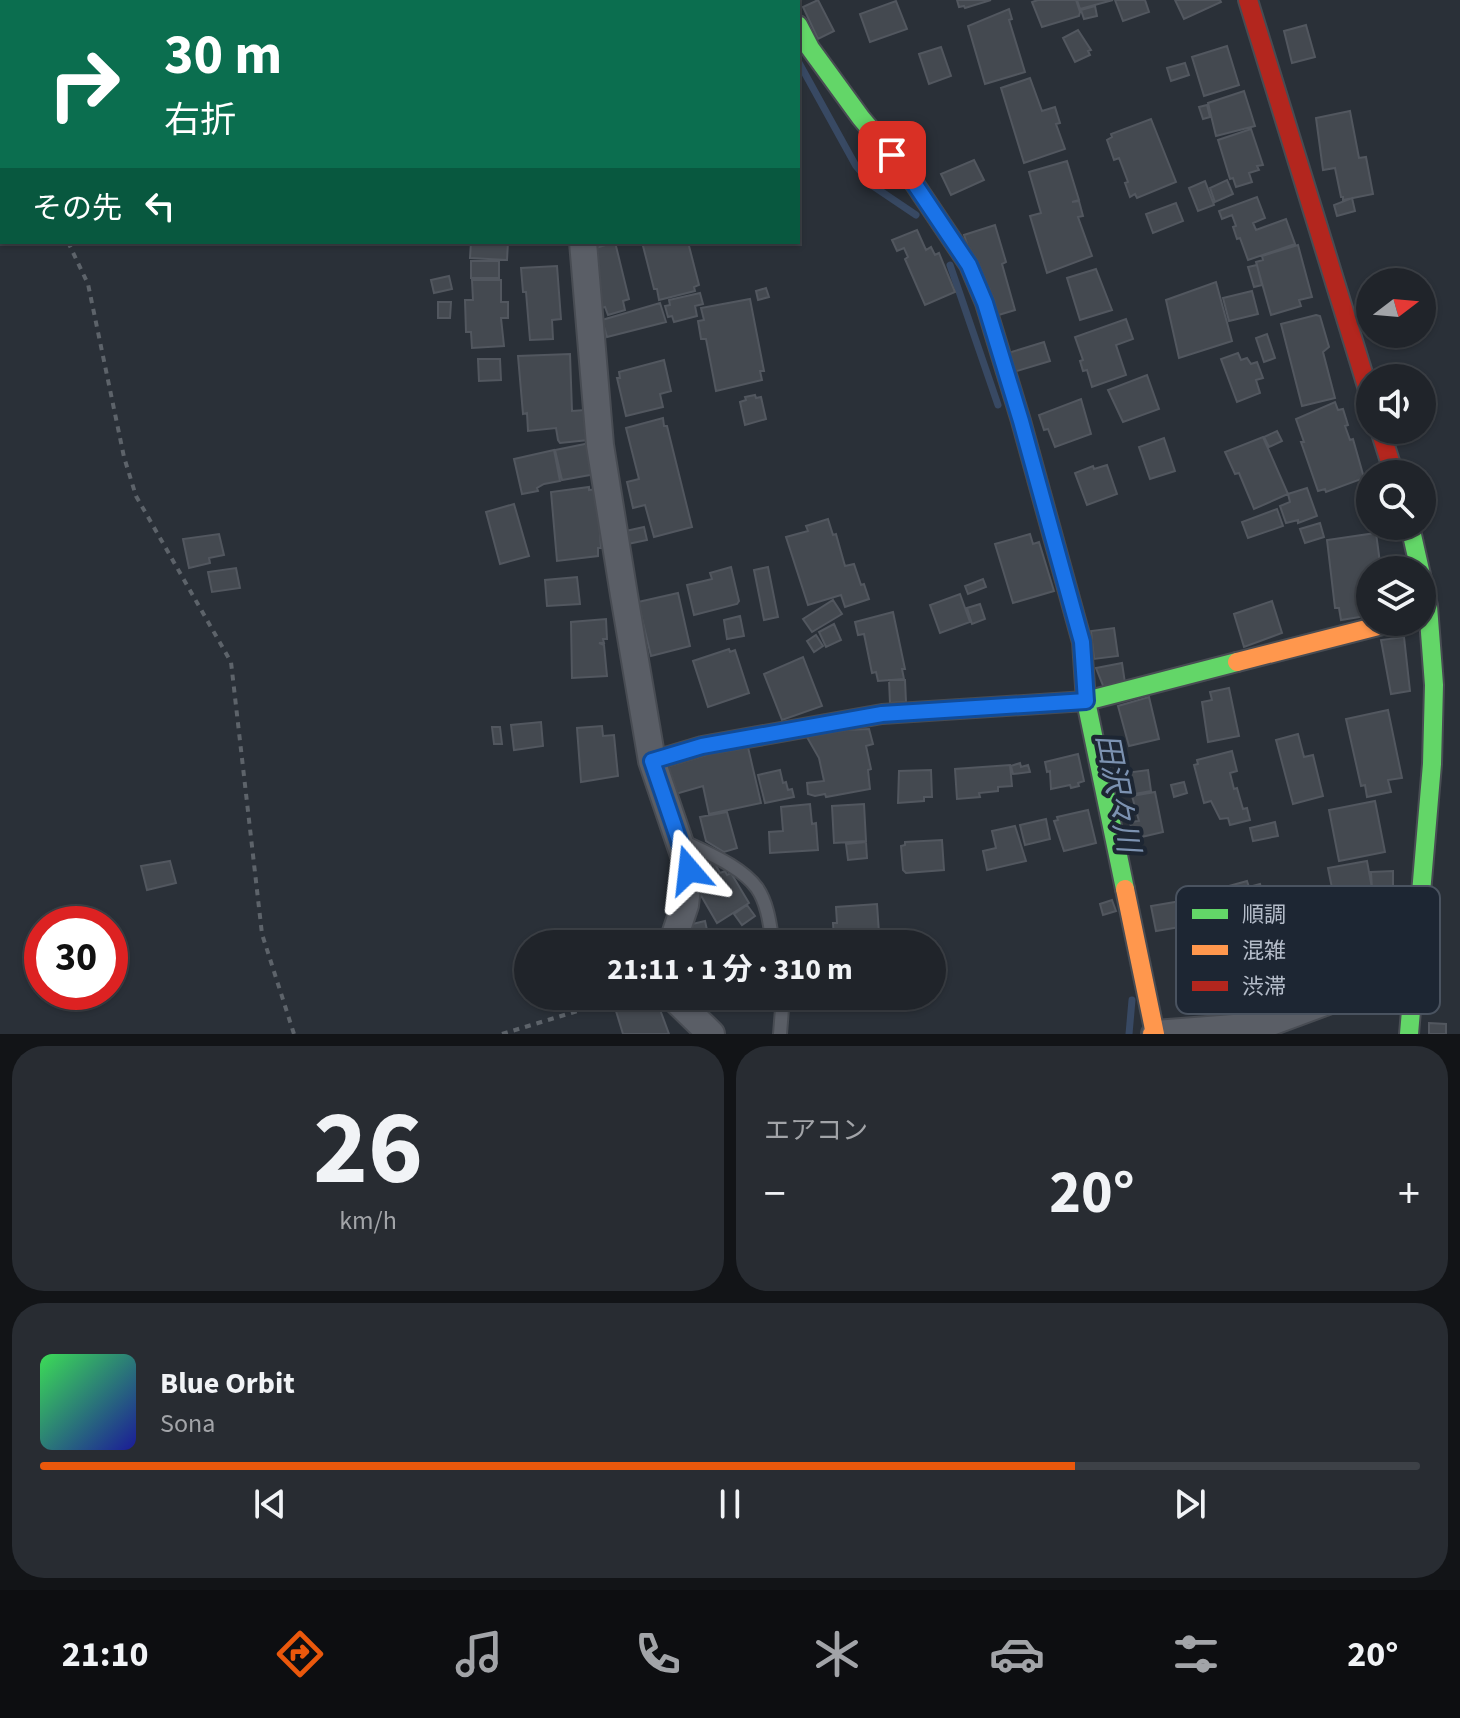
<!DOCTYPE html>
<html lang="ja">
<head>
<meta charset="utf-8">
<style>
	:root { --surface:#20242a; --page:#282c32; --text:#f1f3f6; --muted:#a2a4a8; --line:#3d4147; --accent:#ea580c }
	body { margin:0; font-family:"Source Sans 3","Noto Sans JP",sans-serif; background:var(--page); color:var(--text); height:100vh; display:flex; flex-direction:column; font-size:30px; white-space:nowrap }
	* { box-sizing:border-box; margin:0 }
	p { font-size:26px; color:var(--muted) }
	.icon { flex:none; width:44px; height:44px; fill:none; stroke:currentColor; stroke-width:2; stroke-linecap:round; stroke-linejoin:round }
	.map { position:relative; height:1034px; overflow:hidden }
	.sheet { display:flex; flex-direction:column; gap:12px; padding:12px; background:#121417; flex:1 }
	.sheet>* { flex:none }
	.guide { position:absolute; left:0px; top:0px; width:800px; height:244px; box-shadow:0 2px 6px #0004,0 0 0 2px var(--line); background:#0b6e4f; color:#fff; overflow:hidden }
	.needle { width:52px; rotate:74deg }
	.buttons { position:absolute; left:1356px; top:268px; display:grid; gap:16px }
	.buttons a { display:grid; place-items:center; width:80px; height:80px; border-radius:50%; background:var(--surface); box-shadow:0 2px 6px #0004,0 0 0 2px var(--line); font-size:40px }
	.speed { position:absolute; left:24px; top:906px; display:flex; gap:16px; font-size:40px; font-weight:700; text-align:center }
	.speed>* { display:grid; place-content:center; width:104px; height:104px; border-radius:50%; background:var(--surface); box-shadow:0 2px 6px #0004,0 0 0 2px var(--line); line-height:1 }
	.speed .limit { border:12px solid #d22; background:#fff; color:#111 }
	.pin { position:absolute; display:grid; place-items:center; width:68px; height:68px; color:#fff; margin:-34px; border-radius:16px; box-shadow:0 4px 12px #0006 }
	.me { position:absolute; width:88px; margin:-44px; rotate:343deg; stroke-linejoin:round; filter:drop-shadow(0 0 6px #0008) }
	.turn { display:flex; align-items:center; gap:28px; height:168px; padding:0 32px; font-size:36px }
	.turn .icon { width:104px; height:104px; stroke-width:2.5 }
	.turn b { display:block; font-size:56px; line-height:68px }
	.then { display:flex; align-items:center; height:76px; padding:0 32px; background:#0003; gap:16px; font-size:30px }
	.big { font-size:60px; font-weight:700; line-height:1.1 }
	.sheet .card { flex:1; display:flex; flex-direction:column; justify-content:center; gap:12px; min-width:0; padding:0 28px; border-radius:32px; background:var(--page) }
	.sheet .dial { align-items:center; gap:0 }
	.dial b { font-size:104px; line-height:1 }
	.song { display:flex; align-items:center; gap:24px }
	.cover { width:96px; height:96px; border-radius:12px; background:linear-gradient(135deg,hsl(130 70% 55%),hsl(240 70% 35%)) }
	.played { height:8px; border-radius:4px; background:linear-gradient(90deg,var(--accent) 75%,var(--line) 75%) }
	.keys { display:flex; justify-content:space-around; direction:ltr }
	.heat { display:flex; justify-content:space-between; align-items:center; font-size:44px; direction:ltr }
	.sheet .tiles { flex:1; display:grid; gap:12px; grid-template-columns:1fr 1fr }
	.card:last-child { grid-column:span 2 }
	.trip { position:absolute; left:514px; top:930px; width:432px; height:80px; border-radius:40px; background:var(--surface); box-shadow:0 2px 6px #0004,0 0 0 2px var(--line); font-weight:700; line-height:80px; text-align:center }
	.menu { display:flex; height:128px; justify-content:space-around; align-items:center; background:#0d0e11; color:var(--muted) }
	.menu .icon { width:56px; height:56px }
	.menu .on { color:var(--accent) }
	.menu b { font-size:36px; color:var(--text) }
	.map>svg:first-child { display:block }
</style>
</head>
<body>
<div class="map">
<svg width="1460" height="1034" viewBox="0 0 1460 1034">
	<rect width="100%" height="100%" fill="#2a3038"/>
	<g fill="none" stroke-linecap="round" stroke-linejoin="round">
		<path stroke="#384963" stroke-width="7" d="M798,61L856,166L873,186L916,215
			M950,265L998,405
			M1129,1034L1132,1000"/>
	</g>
	<path fill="#444950" stroke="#52575f" stroke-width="2" d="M818,0L834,31L818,39L803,7Z
		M957,0H991L965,8L964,6L959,7Z
		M1038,0H1076L1080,12L1079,16L1042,27L1032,2Z
		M1077,0H1113L1080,9Z
		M1115,0H1145L1149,12L1123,21Z
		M1175,0H1220L1221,2L1184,19Z
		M896,1L907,29L870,42L860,14Z
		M1095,6L1097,16L1084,19L1081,10Z
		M1009,9L1012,19L1009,20L1025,72L985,84L968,26Z
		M1306,25L1315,57L1292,63L1284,31Z
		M1078,30L1091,50L1088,51L1090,55L1075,62L1063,38Z
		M1227,46L1239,85L1204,96L1192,57Z
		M941,47L951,76L929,84L919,54Z
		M1185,63L1189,75L1171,81L1167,68Z
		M1030,78L1042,111L1055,107L1060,123L1056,124L1065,149L1024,163L1001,88Z
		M1244,91L1255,126L1216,136L1208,103Z
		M1207,105L1210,117L1203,119L1199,107Z
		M1350,111L1359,158L1366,157L1373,194L1343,200V197H1341L1335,168L1323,170L1316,118Z
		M1151,119L1176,182L1137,198L1135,194L1130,197L1125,183L1128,182L1119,158L1114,160L1107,140L1112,137L1111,134Z
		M1251,129L1263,165L1257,166L1259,170L1249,173L1252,182L1236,187L1233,178L1230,179L1218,140Z
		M974,160L984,180L951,195L941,174Z
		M1067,161L1079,200L1072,202L1079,201L1083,216L1078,217L1092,256L1047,273L1030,216L1041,213L1029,172Z
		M1227,180L1233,194L1215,202L1210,188Z
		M1205,181L1214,205L1198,211L1189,188Z
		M1257,197L1265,218L1253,223L1256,230L1286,219L1295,244L1248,260L1240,238L1237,239L1233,227L1236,226L1232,215L1222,219L1219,211Z
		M1352,198L1355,211L1337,216L1334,205Z
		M1176,203L1183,221L1153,233L1146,214Z
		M995,225L1006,262L1002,264L1015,310L992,317L964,235Z
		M917,230L926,250L931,247L935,255L939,253L955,292L925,305L905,259L908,257L904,248L897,251L892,240Z
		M471,242H508L507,260L470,258Z
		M615,242L629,299L623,301L625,310L608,315L605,307L601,308L593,249Z
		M642,242H688L699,285L694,287L695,291L659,300L657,289H654Z
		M1298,245L1312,297L1299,300L1301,306L1271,315L1256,262L1263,260L1262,256Z
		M471,261H499V278H471Z
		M1257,265L1262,285L1254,287L1248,267Z
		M557,266L561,319L552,320L553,339L530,340L526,292H523L521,268Z
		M1096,269L1112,310L1080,320L1067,278Z
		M449,276L452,289L434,293L431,280Z
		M472,280H501V302H508V318H501L504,346L472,348L471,332H466L465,300H473Z
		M1216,282L1232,341L1179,358L1166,300Z
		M766,288L769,297L758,300L756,291Z
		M1252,291L1258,314L1229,321L1223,298Z
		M700,293L703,304L695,306L697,316L674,322L672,316L668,317L665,306L670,305L669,300Z
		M750,299L764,371H760L762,380L716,391L706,339H701L698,321L704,320L701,308Z
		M438,302H451L450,318H438Z
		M660,303L666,322L607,337L602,320Z
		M1316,315L1320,316L1329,347L1323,352L1335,398L1302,406L1281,324Z
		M1126,319L1133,339L1116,345L1126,375L1092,387L1087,370L1083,371L1080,361L1083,360L1075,337Z
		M1267,334L1275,358L1264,362L1256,338Z
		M1044,342L1050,361L1010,373L1005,354Z
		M1238,353L1241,360L1247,358L1251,364L1257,362L1263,378L1256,380L1260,393L1237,402L1221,359Z
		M570,354L572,411L585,410L588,440L560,443L558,440L556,428L528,431L527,413L523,414L518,356Z
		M478,359H500L501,380L479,381Z
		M664,360L671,391L660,394L663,407L626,416L617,378H620L619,372Z
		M1147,375L1159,409L1123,422L1108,390Z
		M755,395L756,398L761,397L766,419L745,425L740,402L746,400L745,397Z
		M1081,399L1091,434L1055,447L1048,429L1044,430L1039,415Z
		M1335,402L1338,410L1343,409L1348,425L1345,426L1350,440L1353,439L1364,478L1326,492L1325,489L1318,491L1301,442H1304L1296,419Z
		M663,418L664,426H667L692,527L654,537L645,505L633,508L627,482L639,479L626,428Z
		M1277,431L1282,441L1269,447L1264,437Z
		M1263,437L1288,494L1254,509L1239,473L1235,474L1225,452Z
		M1164,438L1175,471L1150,479L1139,447Z
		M590,443L596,474L562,480L555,450Z
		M554,450L560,481L544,484L537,488L538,491L522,494L514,459Z
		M1107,465L1117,494L1087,505L1075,473L1093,466L1094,469Z
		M589,487V490L597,489L601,548H598V556L557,561L551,492Z
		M1307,488L1317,516L1298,523V520L1286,523L1280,506L1290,502L1288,494Z
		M514,504L529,556L500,564L486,512Z
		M1277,509L1283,526L1248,538L1242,522Z
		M828,519L833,535L836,534L845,566L854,564L861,585L864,584L869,599L845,607L841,595L808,605L786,537L808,531L806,526Z
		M1320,523L1324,537L1305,543L1300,529Z
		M644,527L647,540L623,545L621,532Z
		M1376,533L1381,570H1370V598L1364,599L1366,616L1341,620L1339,608H1335L1327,540Z
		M219,534L224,555L209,558L210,563L189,568L183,539Z
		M1030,534L1033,544L1039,542L1054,591L1013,603L995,544Z
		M731,567L739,601L737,604L694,615L687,585L712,579L710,573Z
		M768,567L778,617L764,620L754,570Z
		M236,568L240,588L212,592L208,572Z
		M577,577L580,604L547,606L545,580Z
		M983,579L986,587L968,594L965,586Z
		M678,593L690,646L651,656L638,602Z
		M960,594L970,622L940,633L930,605Z
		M833,600L842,614L812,632L803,619Z
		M1272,601L1282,633L1244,647L1234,614Z
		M980,604L985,619L972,624L967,608Z
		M893,612L905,669H902L904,679L878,681L876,672L872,673L864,634L858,635L855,622Z
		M740,616L744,636L727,639L724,620Z
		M606,619L607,639H603L604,643H599L604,645L607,676L572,678L571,622Z
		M834,624L841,640L826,647L819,632Z
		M1114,628L1118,656L1094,659L1091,631Z
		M816,635L823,646L814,652L807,641Z
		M1404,637L1410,691L1391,694L1381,640Z
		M729,649L730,652L735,650L749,693L708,707L693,661Z
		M803,657L822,706L782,720L764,674Z
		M1122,663L1125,683L1104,688L1096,668Z
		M889,680H905L906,702L890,703Z
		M1229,688L1239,736L1208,742L1202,702L1212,700L1210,692Z
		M1149,697L1159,739L1129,746L1118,706Z
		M1388,710L1402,778L1388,780L1391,792L1367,797L1365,785L1361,786L1346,719Z
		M541,722L543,746L514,750L511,725Z
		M602,726L603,736L614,735L618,776L581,782L577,728Z
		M492,727H500L502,744H494Z
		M869,729L873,744L866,746L871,769L868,770L870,789L826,797L825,794L815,796L808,794L807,783L824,781L819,758L804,732Z
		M1298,734L1304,757L1313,755L1323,796L1293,804L1276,740Z
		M747,743L761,803L709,814L703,786L672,795L666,767Z
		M1232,751L1237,771L1230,773L1234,789L1237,788L1243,809L1247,808L1250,820L1230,825L1228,818L1220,819L1211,801L1204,803L1194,765L1198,764L1197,760Z
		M1078,754L1084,781L1078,783L1079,786L1071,788L1070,785L1051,789L1050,771L1047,772L1045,762Z
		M1020,763L1021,767L1028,765L1030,772L1013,774L1011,766Z
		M1010,765L1012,786L998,787V791L979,793L980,797L957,799L955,769Z
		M780,770L783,783L786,782L788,790L792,789L794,797L765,803L758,775Z
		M931,770L932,797H924V801L898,803L899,771Z
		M1148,770L1151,791L1129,795L1125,773Z
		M1184,782L1187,793L1174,797L1171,785Z
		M1155,792L1163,832L1133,839L1130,822L1139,821L1132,796Z
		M1375,801L1385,852L1339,861L1329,810Z
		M810,804L812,824L816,823L818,850L770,853L769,832L783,831L781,807Z
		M864,804L866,841L834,843L832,806Z
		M1088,810L1096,843L1064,851L1054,821L1058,820L1057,817Z
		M727,812L737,848L724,852L706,841L700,817Z
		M1046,819L1050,839L1025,845L1020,825Z
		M1275,822L1278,836L1253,841L1250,828Z
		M1015,826L1026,861L987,870L983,851L996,848L992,831Z
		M942,840L944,870L906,873L903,870L901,846L905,845V842Z
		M866,842L867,858L848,860L846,844Z
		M170,861L176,883L147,890L141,866Z
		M1367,861L1385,959L1343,967L1338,939L1333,940L1332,930L1328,931L1322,895L1333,893L1328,868Z
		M714,862L720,873L725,871L727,875L731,873L749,903L717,923L699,892L694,874Z
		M1393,871V887L1372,888L1371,872Z
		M1247,881L1249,887L1260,884L1268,911L1238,919L1229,886Z
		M1112,900L1116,911L1103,915L1100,904Z
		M1181,901L1186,926L1156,931L1151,906Z
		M877,904L879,933H876L877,944H841V937L834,938L833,923H837L836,907Z
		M747,905L755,916L742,925L734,914Z
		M705,921L707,930L686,935L684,926Z
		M805,933L810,944H789L788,937Z
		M655,996L669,1034H623L616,1011Z
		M1429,1023L1446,1024V1034H1429Z"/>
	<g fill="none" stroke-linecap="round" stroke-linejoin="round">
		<g stroke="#484c53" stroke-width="16">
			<path id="lane" d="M681,840C706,853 740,865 757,888C768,904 770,926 773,944
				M780,1034L783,996"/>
		</g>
		<g stroke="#484c53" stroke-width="30">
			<path id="street" d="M786,0L787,2
				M629,2L632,0
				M0,91L2,96
				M0,142L2,141
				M583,242L600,445L624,595L652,761L689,870L685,905L672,944
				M672,996L711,1034
				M1155,1034L1260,1026L1414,969"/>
		</g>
		<g stroke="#484c53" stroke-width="22">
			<path id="fast" d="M798,25L810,48L861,118L908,174L969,265L985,303L1021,421L1082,642L1086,701L1125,889
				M652,761L702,746L882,714L1086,701L1237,662
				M1409,1034L1432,764L1434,685L1428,606L1410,526"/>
		</g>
		<g stroke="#484c53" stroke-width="22">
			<path id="slow" d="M1237,662L1394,622
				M1125,889L1155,1034H1152"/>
		</g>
		<g stroke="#484c53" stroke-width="22">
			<path id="jam" d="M1248,0L1370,396
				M1380,430L1394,474"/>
		</g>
		<path stroke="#5d636a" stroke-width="4" stroke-dasharray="6 6" stroke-linecap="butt" d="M368,2V0
			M68,242L88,284L124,457L136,496L231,662L262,934L294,1034
			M502,1034L597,1005L616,996"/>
		<use href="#lane" stroke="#5a5e66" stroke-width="12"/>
		<use href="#street" stroke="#5a5e66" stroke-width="26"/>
		<use href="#fast" stroke="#63d668" stroke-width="18"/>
		<use href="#slow" stroke="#ff974d" stroke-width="18"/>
		<use href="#jam" stroke="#b3261e" stroke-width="18"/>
	</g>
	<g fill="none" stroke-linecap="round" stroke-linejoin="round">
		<g stroke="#114b97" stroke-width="20">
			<path id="route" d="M689,870L652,761L702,746L882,714L1086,701L1082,642L1021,421L985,303L969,265L908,174L892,155"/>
		</g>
		<use href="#route" stroke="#1a73e8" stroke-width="14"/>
	</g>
	<g text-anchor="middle" stroke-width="8" stroke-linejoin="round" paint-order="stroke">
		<g font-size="30" font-style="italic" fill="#7c92b1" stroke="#1d2633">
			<text transform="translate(1118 793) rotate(79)" y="10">田沢々川</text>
		</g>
	</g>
	<rect x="1176" y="886" width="264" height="128" rx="12" fill="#1d2633" stroke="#4a5360" stroke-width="2"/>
	<rect x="1192" y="909" width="36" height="10" fill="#63d668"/>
	<rect x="1192" y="945" width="36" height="10" fill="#ff974d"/>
	<rect x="1192" y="981" width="36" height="10" fill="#b3261e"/>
	<g font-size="22" fill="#b4bcc9">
		<text x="1242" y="922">順調</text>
		<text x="1242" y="958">混雑</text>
		<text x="1242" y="994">渋滞</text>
	</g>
</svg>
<div class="buttons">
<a><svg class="needle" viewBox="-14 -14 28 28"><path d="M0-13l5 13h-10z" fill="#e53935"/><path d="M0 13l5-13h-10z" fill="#a2a4a8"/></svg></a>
<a><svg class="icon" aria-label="sound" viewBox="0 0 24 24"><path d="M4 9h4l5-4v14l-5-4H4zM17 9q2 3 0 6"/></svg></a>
<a><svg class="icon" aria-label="search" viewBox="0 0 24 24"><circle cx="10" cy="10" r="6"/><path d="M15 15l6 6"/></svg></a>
<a><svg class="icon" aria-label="layers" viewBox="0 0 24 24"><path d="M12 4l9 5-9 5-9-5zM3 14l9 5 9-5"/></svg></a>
</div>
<div class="speed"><div class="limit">30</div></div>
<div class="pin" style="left:892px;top:155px;background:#d93025"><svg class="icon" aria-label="arrive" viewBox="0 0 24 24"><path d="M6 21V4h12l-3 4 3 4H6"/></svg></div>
<svg class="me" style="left:689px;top:870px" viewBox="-20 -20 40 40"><path d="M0-17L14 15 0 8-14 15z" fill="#1a73e8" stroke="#fff" stroke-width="4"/></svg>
<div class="trip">21:11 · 1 分 · 310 m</div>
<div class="guide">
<div class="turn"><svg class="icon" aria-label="right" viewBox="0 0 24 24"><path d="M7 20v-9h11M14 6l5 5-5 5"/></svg><div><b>30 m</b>右折</div></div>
<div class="then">その先<svg class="icon" aria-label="left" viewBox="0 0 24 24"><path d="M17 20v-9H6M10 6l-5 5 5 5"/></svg></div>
</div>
</div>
<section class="sheet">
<div class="tiles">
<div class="card dial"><b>26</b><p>km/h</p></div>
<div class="card"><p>エアコン</p>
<div class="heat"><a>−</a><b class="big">20°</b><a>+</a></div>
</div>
<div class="card">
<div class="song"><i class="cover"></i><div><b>Blue Orbit</b><p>Sona</p></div></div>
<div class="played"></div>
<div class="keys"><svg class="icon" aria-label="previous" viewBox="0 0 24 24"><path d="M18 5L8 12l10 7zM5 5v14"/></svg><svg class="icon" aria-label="pause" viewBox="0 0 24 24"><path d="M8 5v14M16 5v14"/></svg><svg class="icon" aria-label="next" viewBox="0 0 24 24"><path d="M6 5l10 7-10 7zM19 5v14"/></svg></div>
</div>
</div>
</section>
<nav class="menu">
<b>21:10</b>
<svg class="icon on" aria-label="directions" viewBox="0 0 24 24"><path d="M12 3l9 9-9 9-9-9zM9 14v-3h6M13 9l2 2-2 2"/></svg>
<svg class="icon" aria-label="music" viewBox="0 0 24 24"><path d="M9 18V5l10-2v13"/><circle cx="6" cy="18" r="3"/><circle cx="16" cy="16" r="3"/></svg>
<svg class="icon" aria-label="phone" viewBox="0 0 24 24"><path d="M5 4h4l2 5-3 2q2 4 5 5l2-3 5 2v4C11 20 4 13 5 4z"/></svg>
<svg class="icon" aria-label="climate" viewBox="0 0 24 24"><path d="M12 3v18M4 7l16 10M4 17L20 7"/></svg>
<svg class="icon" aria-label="car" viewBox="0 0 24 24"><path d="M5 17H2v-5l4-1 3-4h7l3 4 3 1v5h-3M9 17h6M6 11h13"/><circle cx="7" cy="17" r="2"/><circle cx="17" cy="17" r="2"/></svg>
<svg class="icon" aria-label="filters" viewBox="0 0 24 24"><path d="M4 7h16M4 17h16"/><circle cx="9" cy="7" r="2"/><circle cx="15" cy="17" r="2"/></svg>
<b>20°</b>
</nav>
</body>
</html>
